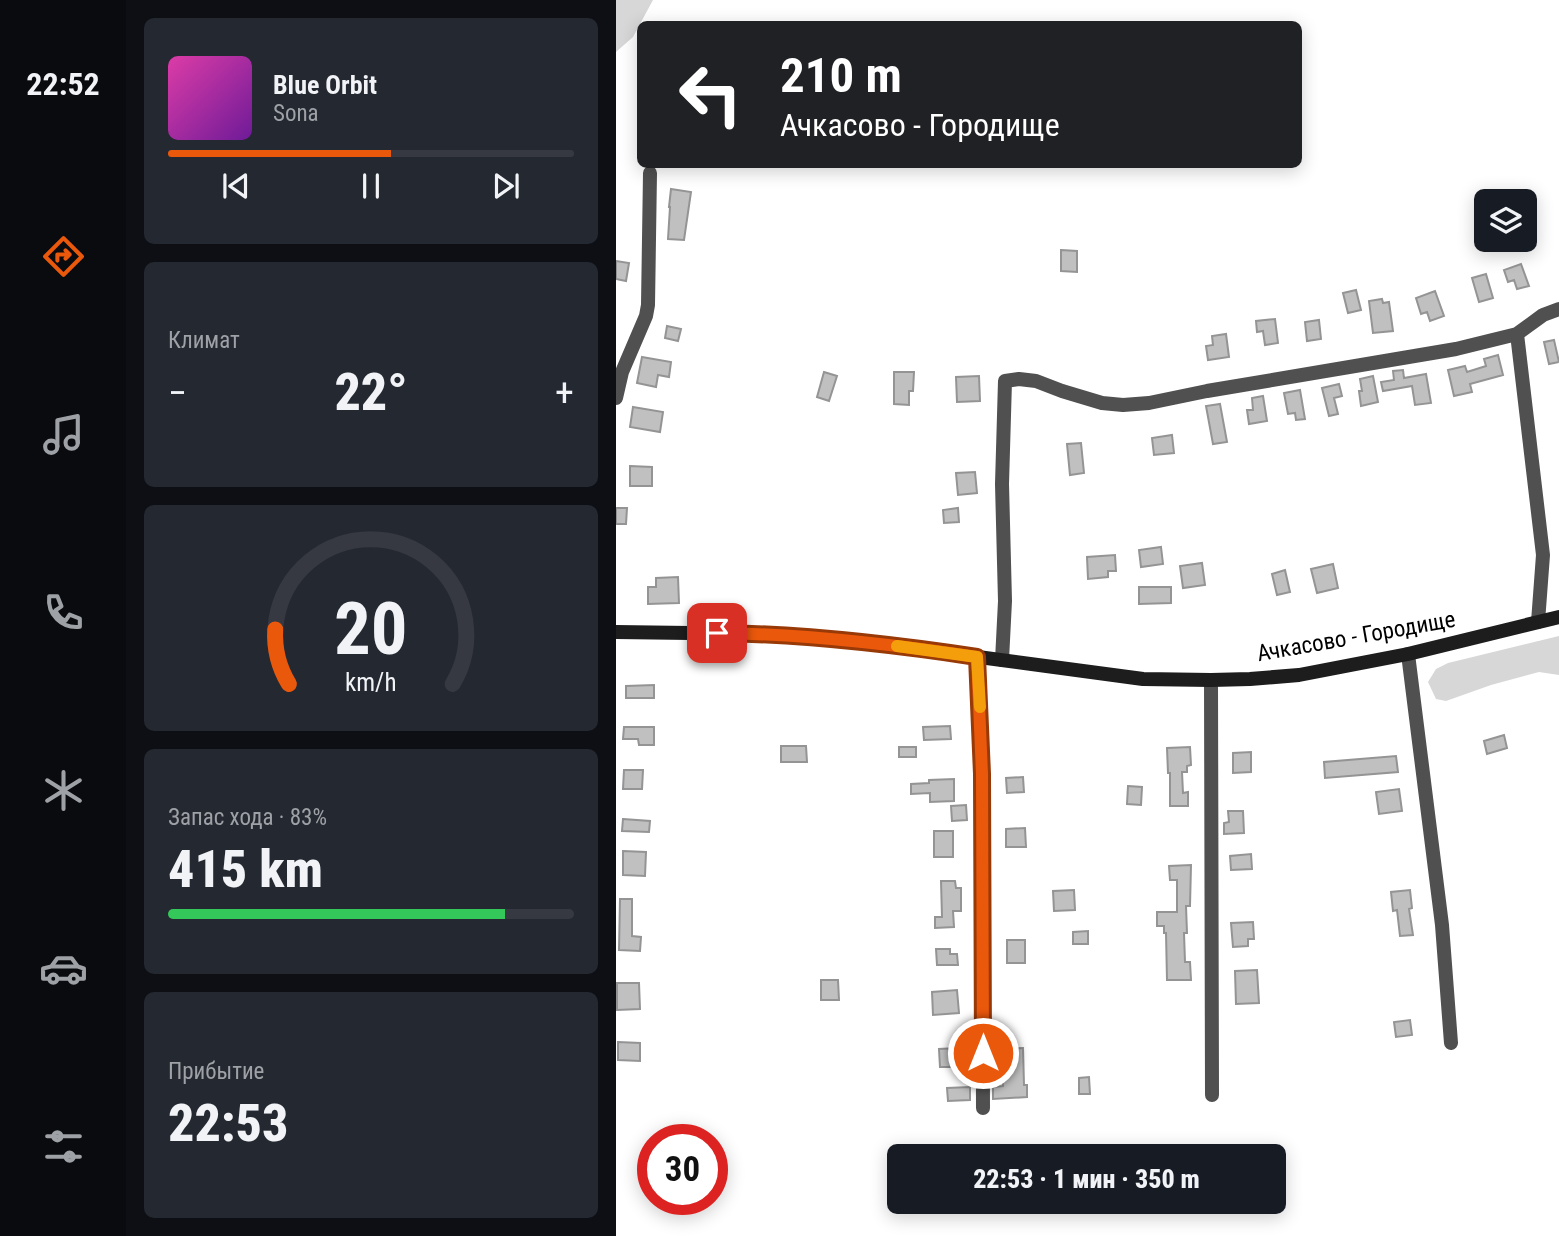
<!DOCTYPE html>
<html lang="ru">
<head>
<meta charset="utf-8">
<style>
	:root { --surface:#171b24; --page:#242831; --text:#f1f3f6; --muted:#9ea1a6; --line:#363941; --accent:#ea580c }
	body { margin:0; font-family:"Roboto Condensed",sans-serif; background:var(--page); color:var(--text); height:100vh; display:flex; flex-direction:column; font-size:26px; white-space:nowrap }
	* { box-sizing:border-box; margin:0 }
	p { font-size:23px; color:var(--muted) }
	.icon { flex:none; width:38px; height:38px; fill:none; stroke:currentColor; stroke-width:2; stroke-linecap:round; stroke-linejoin:round }
	.map { position:relative; flex:1; overflow:hidden }
	.panel { display:flex; flex-direction:column; gap:18px; padding:18px; background:#0d0f14; width:490px }
	.panel>* { flex:none }
	.hud { position:absolute; left:21px; top:21px; width:665px; height:147px; border-radius:10px; box-shadow:0 4px 18px #0003; background:#202124; color:#fff; overflow:hidden }
	.fabs { position:absolute; left:858px; top:189px; display:grid; gap:14px }
	.fabs a { display:grid; place-items:center; width:63px; height:63px; border-radius:10px; background:var(--surface); box-shadow:0 4px 18px #0003; font-size:35px }
	.speed { position:absolute; left:21px; top:1124px; display:flex; gap:14px; font-size:35px; font-weight:700; text-align:center }
	.speed>* { display:grid; place-content:center; width:91px; height:91px; border-radius:50%; background:var(--surface); box-shadow:0 4px 18px #0003; line-height:1 }
	.speed .limit { border:10px solid #d22; background:#fff; color:#111 }
	.pin { position:absolute; display:grid; place-items:center; width:60px; height:60px; color:#fff; margin:-30px; border-radius:14px; box-shadow:0 4px 10px #0006 }
	.me { position:absolute; width:77px; margin:-38px; rotate:0deg; stroke-linejoin:round; filter:drop-shadow(0 0 5px #0008) }
	.turn { display:flex; align-items:center; gap:24px; height:147px; padding:0 28px; font-size:32px }
	.turn .icon { width:91px; height:91px; stroke-width:2.5 }
	.turn b { display:block; font-size:49px; line-height:60px }
	.big { font-size:52px; font-weight:800; line-height:1.1 }
	.panel .tile { flex:1; display:flex; flex-direction:column; justify-content:center; gap:10px; min-width:0; padding:0 24px; border-radius:10px; background:var(--page) }
	.panel .dial { align-items:center; gap:0 }
	.dial svg { height:182px; overflow:visible; fill:none; stroke:var(--line); stroke-width:7; stroke-linecap:round; text-anchor:middle }
	.dial text { fill:var(--text); stroke:none }
	.song { display:flex; align-items:center; gap:21px }
	.cover { width:84px; height:84px; border-radius:10px; background:linear-gradient(135deg,hsl(320 70% 55%),hsl(280 70% 35%)) }
	.played { height:7px; border-radius:4px; background:linear-gradient(90deg,var(--accent) 55%,var(--line) 55%) }
	.keys { display:flex; justify-content:space-around; direction:ltr }
	.heat { display:flex; justify-content:space-between; align-items:center; font-size:38px; direction:ltr }
	.charge { height:10px; border-radius:5px; background:linear-gradient(90deg,#34c759 83%,var(--line) 0) }
	.trip { position:absolute; left:271px; top:1144px; width:399px; height:70px; border-radius:10px; background:var(--surface); box-shadow:0 4px 18px #0003; font-weight:800; line-height:70px; text-align:center }
	main { display:flex; flex:1; min-height:0 }
	.tabs { display:flex; flex-direction:column; width:126px; justify-content:space-around; align-items:center; background:#090b0e; color:var(--muted) }
	.tabs .icon { width:49px; height:49px }
	.tabs .current { color:var(--accent) }
	.tabs b { font-size:32px; color:var(--text) }
	.map>svg:first-child { display:block }
</style>
</head>
<body>
<main>
<nav class="tabs">
<b>22:52</b>
<svg class="icon current" aria-label="directions" viewBox="0 0 24 24"><path d="M12 3l9 9-9 9-9-9zM9 14v-3h6M13 9l2 2-2 2"/></svg>
<svg class="icon" aria-label="music" viewBox="0 0 24 24"><path d="M9 18V5l10-2v13"/><circle cx="6" cy="18" r="3"/><circle cx="16" cy="16" r="3"/></svg>
<svg class="icon" aria-label="phone" viewBox="0 0 24 24"><path d="M5 4h4l2 5-3 2q2 4 5 5l2-3 5 2v4C11 20 4 13 5 4z"/></svg>
<svg class="icon" aria-label="climate" viewBox="0 0 24 24"><path d="M12 3v18M4 7l16 10M4 17L20 7"/></svg>
<svg class="icon" aria-label="car" viewBox="0 0 24 24"><path d="M5 17H2v-5l4-1 3-4h7l3 4 3 1v5h-3M9 17h6M6 11h13"/><circle cx="7" cy="17" r="2"/><circle cx="17" cy="17" r="2"/></svg>
<svg class="icon" aria-label="filters" viewBox="0 0 24 24"><path d="M4 7h16M4 17h16"/><circle cx="9" cy="7" r="2"/><circle cx="15" cy="17" r="2"/></svg>
</nav>
<section class="panel">
<div class="tile">
<div class="song"><i class="cover"></i><div><b>Blue Orbit</b><p>Sona</p></div></div>
<div class="played"></div>
<div class="keys"><svg class="icon" aria-label="previous" viewBox="0 0 24 24"><path d="M18 5L8 12l10 7zM5 5v14"/></svg><svg class="icon" aria-label="pause" viewBox="0 0 24 24"><path d="M8 5v14M16 5v14"/></svg><svg class="icon" aria-label="next" viewBox="0 0 24 24"><path d="M6 5l10 7-10 7zM19 5v14"/></svg></div>
</div>
<div class="tile"><p>Климат</p>
<div class="heat"><a>−</a><b class="big">22°</b><a>+</a></div>
</div>
<div class="tile dial"><svg viewBox="0 0 100 80">
<path d="M14 69A42 42 0 1 1 86 69"/>
<path d="M14 69A42 42 0 0 1 8 45" stroke="#ea580c"/>
<text x="50" y="56" font-size="32" font-weight="700">20</text>
<text x="50" y="72" font-size="11">km/h</text>
</svg></div>
<div class="tile"><p>Запас хода · 83%</p><b class="big">415 km</b><div class="charge"></div></div>
<div class="tile"><p>Прибытие</p><b class="big">22:53</b></div>
</section>
<div class="map">
<svg width="943" height="1236" viewBox="0 0 943 1236">
	<rect width="100%" height="100%" fill="#fff"/>
	<path fill="#d7d7d7" d="M0,0H37L17,37L0,52Z
		M943,636V675L923,672L875,685L830,701L820,699L812,682L820,669L832,663Z"/>
	<path fill="#c0c0c0" stroke="#949494" stroke-width="2" d="M55,189L75,192L68,240L52,239L54,207H53Z
		M445,250L461,251V272L445,271Z
		M0,261L13,263L10,281L0,279Z
		M905,264L913,286L901,289L898,280L892,282L888,270Z
		M870,274L877,298L863,302L856,278Z
		M740,290L745,310L732,313L727,293Z
		M819,291L828,316L814,321L811,312L805,314L800,298Z
		M766,299L767,303L773,302L777,331L757,333L753,301Z
		M659,319L662,343L649,345L647,331L641,332L640,321Z
		M703,320L705,339L691,341L689,322Z
		M51,326L65,329L62,341L49,338Z
		M610,334L613,357L592,360L590,346L597,345L596,336Z
		M938,340L943,362L933,364L928,342Z
		M882,355L887,375L854,384L856,392L838,396L832,370L849,366L851,372L870,366L868,359Z
		M26,357L55,362L53,377L42,375L40,387L21,383Z
		M787,370L788,378L810,374L815,403L799,405L796,386L767,391L765,382L778,380L777,371Z
		M208,372L221,376L213,401L201,397Z
		M278,372H298L297,391H293V405L278,404Z
		M363,376L364,401L341,402L340,377Z
		M757,376L762,402L745,406L743,391H746L744,379Z
		M723,384L726,396L718,398L722,414L713,416L706,388Z
		M684,390L689,419L680,420L679,413L672,414L668,393Z
		M647,396L651,421L633,424L631,410H637L636,398Z
		M604,404L611,442L597,444L590,406Z
		M17,407L47,412L44,432L14,427Z
		M556,435L558,453L538,455L536,438Z
		M465,443L468,473L454,475L451,444Z
		M14,466L36,467V486H14Z
		M359,472L361,493L342,495L340,473Z
		M0,508H11L10,524H0Z
		M342,508L343,522L328,523L327,510Z
		M545,547L547,564L525,567L523,550Z
		M499,555L500,571H492V577L472,579L471,557Z
		M586,563L589,585L567,588L564,566Z
		M717,564L722,588L701,593L695,569Z
		M669,570L674,592L661,595L656,574Z
		M62,577L63,603L32,604V587H40V578Z
		M523,587H555V603L523,604Z
		M38,685V698H10V686Z
		M334,726L335,739L308,740L307,727Z
		M8,727H38V745H23L22,739H7Z
		M888,735L891,748L871,754L868,741Z
		M165,746H190L191,762H165Z
		M283,747H300V757H283Z
		M574,747L575,765L571,766V772H566L567,793L572,792V806H554V773H552L551,748Z
		M635,752V772L617,773V753Z
		M780,756L782,772L709,778L708,762Z
		M8,770H27L26,789H7Z
		M407,777L408,792L391,793L390,778Z
		M338,779V801L314,802V793L295,794V784L313,783V780Z
		M512,786L526,787L525,805L511,804Z
		M783,789L786,811L763,814L760,792Z
		M350,805L351,820L336,821L335,806Z
		M612,811H627L628,833L608,834V823L613,822Z
		M7,819L34,821L33,832L6,831Z
		M409,828L410,847H390V829Z
		M318,831H337V857H318Z
		M7,851L30,852L29,876L7,875Z
		M635,854L636,869L615,870L614,856Z
		M575,865L574,906H570L571,933H568L569,962H574L575,980H551L550,933H548V926H541V912H561V880H554L553,866Z
		M325,881H339L340,888H345V911H337L338,927L319,928V917H326Z
		M458,890L459,910L438,911L437,891Z
		M794,890L796,908L793,909L797,935L784,936L781,910L777,911L775,892Z
		M4,899H16V936L25,937L24,951L3,950Z
		M637,922L638,939H632V946L617,947L615,923Z
		M472,931V944H457V932Z
		M391,940H409V963H391Z
		M320,949H334V954H341L342,965H321Z
		M641,970L643,1003L620,1004L619,971Z
		M205,980H222L223,1000H205Z
		M1,983H23L24,1009L1,1010Z
		M341,990L343,1013L317,1015L316,992Z
		M794,1020L796,1035L780,1037L778,1022Z
		M2,1042L24,1043V1061L2,1060Z
		M342,1048L343,1067H324L323,1049Z
		M407,1048L408,1085H411V1097L377,1099V1087L387,1086L385,1049Z
		M473,1077L474,1094H463V1078Z
		M354,1087V1100L332,1101L331,1088Z"/>
	<g fill="none" stroke-linecap="round" stroke-linejoin="round">
		<path stroke="#505050" stroke-width="14" d="M901,334L927,555L922,622
			M0,398L6,372L30,316L32,305L34,173
			M792,654L826,925L835,1043
			M361,657L366,774L367,1108
			M386,660L389,601L386,484L389,381L403,379L420,381L446,391L486,403L507,405L533,403L591,391L840,349L901,334L927,315L943,309
			M595,680L596,1095"/>
		<path stroke="#1d1d1d" stroke-width="14" d="M0,632L155,634L250,642L527,679L595,680L634,679L683,675L792,654L943,617"/>
	</g>
	<g fill="none" stroke-linecap="round" stroke-linejoin="round">
		<g stroke="#983908" stroke-width="18">
			<path id="route" d="M101,633C188,634 275,644 361,657L366,774L367,1053"/>
		</g>
		<use href="#route" stroke="#ea580c" stroke-width="12"/>
		<path stroke="#f59e0b" stroke-width="12" d="M281,646L361,657L364,707"/>
	</g>
	<g text-anchor="middle" stroke-width="7" stroke-linejoin="round" paint-order="stroke">
		<g font-size="23" fill="#000" stroke="#fff">
			<text transform="translate(740 636) rotate(-10)" y="8">Ачкасово - Городище</text>
		</g>
	</g>
</svg>
<div class="fabs">
<a><svg class="icon" aria-label="layers" viewBox="0 0 24 24"><path d="M12 4l9 5-9 5-9-5zM3 14l9 5 9-5"/></svg></a>
</div>
<div class="speed"><div class="limit">30</div></div>
<div class="pin" style="left:101px;top:633px;background:#d93025"><svg class="icon" aria-label="arrive" viewBox="0 0 24 24"><path d="M6 21V4h12l-3 4 3 4H6"/></svg></div>
<svg class="me" style="left:367px;top:1053px" viewBox="-20 -20 40 40"><circle r="17" fill="#ea580c" stroke="#fff" stroke-width="3"/><path d="M0-11L8 9 0 5-8 9z" fill="#fff"/></svg>
<div class="trip">22:53 · 1 мин · 350 m</div>
<div class="hud">
<div class="turn"><svg class="icon" aria-label="left" viewBox="0 0 24 24"><path d="M17 20v-9H6M10 6l-5 5 5 5"/></svg><div><b>210 m</b>Ачкасово - Городище</div></div>
</div>
</div>
</main>
</body>
</html>
